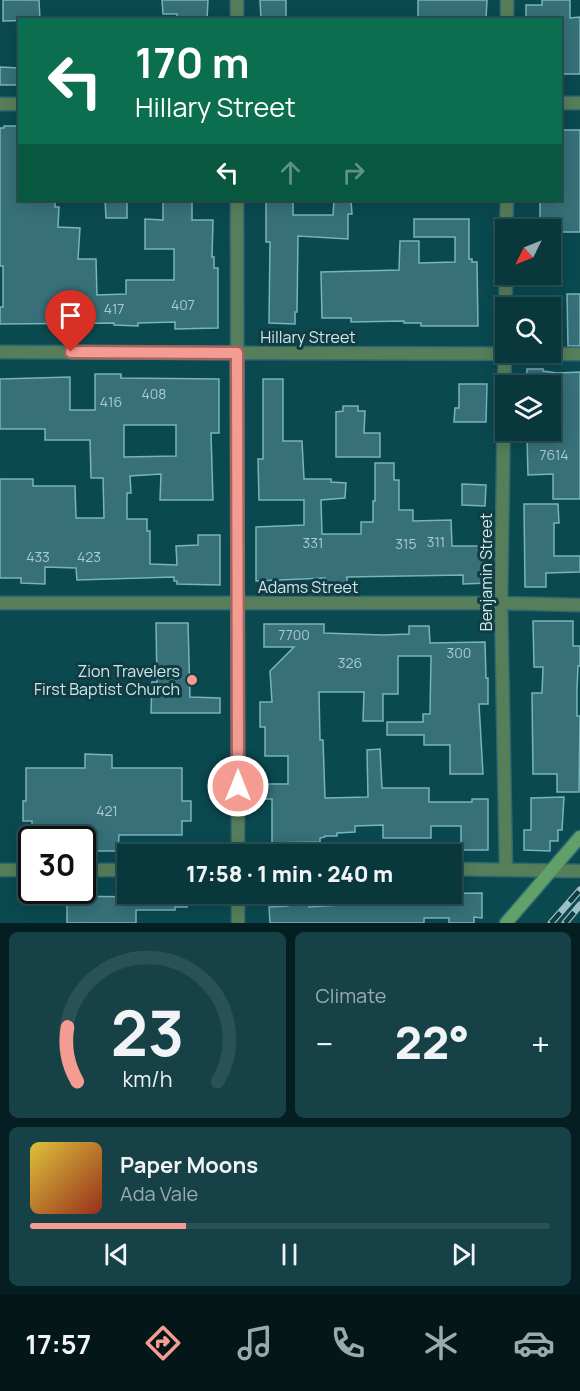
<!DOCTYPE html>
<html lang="en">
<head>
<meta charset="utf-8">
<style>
	:root { --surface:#08373c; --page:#164247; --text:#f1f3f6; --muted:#98acaf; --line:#295156; --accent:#f59c92 }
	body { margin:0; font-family:Manrope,sans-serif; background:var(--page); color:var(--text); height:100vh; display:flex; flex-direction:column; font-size:22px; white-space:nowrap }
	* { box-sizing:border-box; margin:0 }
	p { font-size:20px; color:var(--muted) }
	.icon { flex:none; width:33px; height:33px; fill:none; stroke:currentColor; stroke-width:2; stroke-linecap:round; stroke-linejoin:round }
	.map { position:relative; height:923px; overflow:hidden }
	.sheet { display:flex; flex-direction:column; gap:9px; padding:9px; background:#041e21; flex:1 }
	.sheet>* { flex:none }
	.hud { position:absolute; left:18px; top:18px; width:544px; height:183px; border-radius:0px; box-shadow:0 3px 15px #0003,0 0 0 2px var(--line); background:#0b6e4f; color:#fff; overflow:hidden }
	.needle { width:39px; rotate:227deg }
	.fabs { position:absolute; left:495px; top:219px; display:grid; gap:12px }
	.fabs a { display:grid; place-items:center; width:66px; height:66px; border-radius:0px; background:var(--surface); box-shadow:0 3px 15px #0003,0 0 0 2px var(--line); font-size:30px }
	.speed { position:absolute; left:18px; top:826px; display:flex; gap:12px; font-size:30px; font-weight:700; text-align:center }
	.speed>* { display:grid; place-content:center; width:78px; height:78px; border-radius:50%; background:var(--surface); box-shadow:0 3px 15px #0003,0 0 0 2px var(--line); line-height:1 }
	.speed .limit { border:3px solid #111; border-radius:9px; background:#fff; color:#111 }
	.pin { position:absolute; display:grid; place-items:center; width:51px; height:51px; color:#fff; margin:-62px -26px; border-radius:50% 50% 50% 0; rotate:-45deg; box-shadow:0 0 6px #0007 }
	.pin .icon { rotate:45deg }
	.me { position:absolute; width:66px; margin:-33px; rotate:0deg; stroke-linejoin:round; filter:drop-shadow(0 0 4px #0008) }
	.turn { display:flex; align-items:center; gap:21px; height:126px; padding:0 18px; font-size:27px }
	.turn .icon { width:78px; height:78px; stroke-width:2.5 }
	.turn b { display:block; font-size:42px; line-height:51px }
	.lanes { display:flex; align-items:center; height:57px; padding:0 18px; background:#0003; justify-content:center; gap:30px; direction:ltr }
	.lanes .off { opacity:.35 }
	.big { font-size:45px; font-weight:800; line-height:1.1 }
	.sheet .card { flex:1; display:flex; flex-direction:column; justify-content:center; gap:9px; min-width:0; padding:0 21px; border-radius:9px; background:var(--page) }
	.sheet .dial { align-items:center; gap:0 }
	.dial svg { height:156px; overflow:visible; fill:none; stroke:var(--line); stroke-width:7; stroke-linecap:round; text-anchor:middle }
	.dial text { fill:var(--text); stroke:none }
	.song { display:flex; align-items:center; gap:18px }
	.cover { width:72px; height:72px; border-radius:9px; background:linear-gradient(135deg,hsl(50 70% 55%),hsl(10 70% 35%)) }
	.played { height:6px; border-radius:3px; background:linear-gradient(90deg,var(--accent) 30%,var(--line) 30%) }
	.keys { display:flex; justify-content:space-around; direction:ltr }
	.heat { display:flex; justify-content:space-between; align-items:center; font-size:33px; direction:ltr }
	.sheet .tiles { flex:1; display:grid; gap:9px; grid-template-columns:1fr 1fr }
	.card:last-child { grid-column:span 2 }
	.trip { position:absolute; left:117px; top:844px; width:345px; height:60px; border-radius:0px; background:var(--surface); box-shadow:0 3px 15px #0003,0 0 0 2px var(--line); font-weight:800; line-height:60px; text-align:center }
	.dock { display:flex; height:96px; justify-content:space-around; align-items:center; background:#031618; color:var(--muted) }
	.dock .icon { width:42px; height:42px }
	.dock .selected { color:var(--accent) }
	.dock b { font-size:27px; color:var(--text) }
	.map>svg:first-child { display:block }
</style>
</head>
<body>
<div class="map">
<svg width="580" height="923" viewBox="0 0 580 923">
	<rect width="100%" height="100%" fill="#0a4950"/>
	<path fill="#377078" stroke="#7ab3bb" stroke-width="1.5" fill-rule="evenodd" d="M3,0H39L40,20L3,21Z
		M162,0H208L207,20H177V14H163Z
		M260,0H286V20H261Z
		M418,0H487L486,19L418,20Z
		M542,0H570V18L580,17V74H561V20H526V5H542Z
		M0,67L20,68V85H0Z
		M4,126H20V200H55V207H59L58,227L80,228L78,259H96L97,295L126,294V280H174V249H145V219L163,220V200H192V220H213L212,257H214V268H218V328L175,329V322L138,323V326L114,325V323L0,324V307H3V266H0V128H4Z
		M561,130H580V232H550V230H540V200H561Z
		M105,200H127V218H106Z
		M266,200H293V215H333L334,200H351L352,214H348V239L298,236L297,312H295V324L269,323L270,242H266Z
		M414,219H469V259H472V262H477L478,326H421V323H404V321L351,322V318H322L321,272L399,270L400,241H419V263L455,262V237H414Z
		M567,294H580V346H568Z
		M527,369H543V371L557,373L580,372V499H553V474L528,475L527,437H532V430H550V386H526Z
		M95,374H121V378L219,379V433H211L213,500H160L161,474L130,476L131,493H127V519H147V531H150V564L177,565L176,546L198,545V535H220V585L177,584V581H174V577L77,580L76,568L45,567V584L21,583V578H0V479H33V486H75L76,518H104L103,478H91L90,440H45V429H0V379L70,377V410H95ZM124,425H176V456L124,457Z
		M263,379H283V441H302L304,479H331V482L346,483L345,498L321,500L322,534H361V522H373V501H375V463H394V480H399V510H413V521L451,520L452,546H487L488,583L463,584V575L347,577V584H325V578L256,581V527L304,525V500H259L258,459H263Z
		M459,384H487L486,422H454L455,408H459Z
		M343,406H358V411H365L364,433H380V457H336V412L343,411Z
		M462,484L486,485L485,506L462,505Z
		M524,504H558L559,523H554V556H580V572L546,573V587H525Z
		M533,621H573V646H580V666H578L577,689V716H580L579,792H557V774H533L532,693H542L543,667H534Z
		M156,623H188L190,697L220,698V713H151L152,682H157Z
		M264,624H324V633L383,635L409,634V626H429L430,643L485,642L486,678H488V704H479L483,774H450V745H424V735H387V722H423V714H430L431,656H398V694H383V721H363L364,692H319L320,740H323L325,798L368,797L367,750L380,749L382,788H429V802H472V799H488V850H461V826H431V838H383V825L355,826V832L337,833V836H325V837L320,838V842L272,843V799H261V784H288V756H265V727H260V702H272L270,671L294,647H264Z
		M85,754L112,755V768H182V801H191V821H182V835H119L118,851H97V835L32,836V821H23V801H26V768H85Z
		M564,797L562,830H558V841H550V851L524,850V830H531V798Z
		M482,893V918L474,917V923H449V918H424V923H270L269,907L288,906V902H309V907L341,905V897H395V894Z
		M140,894H187V907H175V910H136V923H67V896L139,897Z"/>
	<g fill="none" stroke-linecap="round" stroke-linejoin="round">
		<g stroke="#31696f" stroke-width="15">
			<path id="street" d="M237,0V20
				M507,0V20
				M561,103H580
				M0,104H20
				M237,200L238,855
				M506,230L507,200
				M506,274L501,603L506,869
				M0,352L580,354
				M0,603H501L580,605
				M452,869L580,871
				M0,870H32
				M82,870H128
				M238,923V894"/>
		</g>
		<g stroke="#31696f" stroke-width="15">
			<path id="secondary" d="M506,923L580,837"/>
		</g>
		<use href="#street" stroke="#577e5b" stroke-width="12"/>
		<use href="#secondary" stroke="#61a069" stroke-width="12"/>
		<g stroke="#9abfc4" stroke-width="7">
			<path id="rail" d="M551,923L580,890
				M565,923L580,905"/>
		</g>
		<use href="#rail" stroke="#113d42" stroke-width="4.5" stroke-dasharray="14" stroke-linecap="butt"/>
	</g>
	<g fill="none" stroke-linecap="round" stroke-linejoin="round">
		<g stroke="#9f655f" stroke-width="15">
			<path id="route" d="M71,352L237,353L238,786"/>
		</g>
		<use href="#route" stroke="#f59c92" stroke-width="10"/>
	</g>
	<circle fill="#f59c92" stroke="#113d42" stroke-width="2" cx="192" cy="680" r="6"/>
	<g text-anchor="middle" stroke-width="6" stroke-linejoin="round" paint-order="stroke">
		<g font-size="14" fill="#a8cbd0">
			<text x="183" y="310">407</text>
			<text x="114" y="314">417</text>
			<text x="154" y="399">408</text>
			<text x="111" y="407">416</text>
			<text x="554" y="460">7614</text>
			<text x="436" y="547">311</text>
			<text x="313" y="548">331</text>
			<text x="406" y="549">315</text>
			<text x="38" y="562">433</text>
			<text x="89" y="562">423</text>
			<text x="294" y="640">7700</text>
			<text x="459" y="658">300</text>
			<text x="350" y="668">326</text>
			<text x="107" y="816">421</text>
		</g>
		<g font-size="16" fill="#cde9ed" stroke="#113d42">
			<text x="308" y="343">Hillary Street</text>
			<text transform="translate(486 572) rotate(-90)" y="6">Benjamin Street</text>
			<text x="308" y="593">Adams Street</text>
		</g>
		<g font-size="16" fill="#cde9ed" stroke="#113d42" text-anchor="end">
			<text x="180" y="677">Zion Travelers<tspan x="180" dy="18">First Baptist Church</tspan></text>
		</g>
	</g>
</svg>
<div class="fabs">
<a><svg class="needle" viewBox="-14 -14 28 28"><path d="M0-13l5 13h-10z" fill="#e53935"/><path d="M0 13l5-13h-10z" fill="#98acaf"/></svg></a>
<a><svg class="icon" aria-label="search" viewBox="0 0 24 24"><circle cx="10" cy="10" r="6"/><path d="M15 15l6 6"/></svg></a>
<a><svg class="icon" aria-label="layers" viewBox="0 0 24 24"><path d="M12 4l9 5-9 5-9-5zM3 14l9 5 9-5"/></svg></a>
</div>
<div class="speed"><div class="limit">30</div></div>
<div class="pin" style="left:71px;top:352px;background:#d93025"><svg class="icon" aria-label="arrive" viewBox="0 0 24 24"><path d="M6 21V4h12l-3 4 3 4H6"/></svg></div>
<svg class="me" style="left:238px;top:786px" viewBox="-20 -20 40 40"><circle r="17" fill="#f59c92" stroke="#fff" stroke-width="3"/><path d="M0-11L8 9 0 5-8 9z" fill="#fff"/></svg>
<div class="trip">17:58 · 1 min · 240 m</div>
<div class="hud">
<div class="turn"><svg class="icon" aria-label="left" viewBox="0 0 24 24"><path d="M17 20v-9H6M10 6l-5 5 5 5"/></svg><div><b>170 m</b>Hillary Street</div></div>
<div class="lanes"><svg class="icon" aria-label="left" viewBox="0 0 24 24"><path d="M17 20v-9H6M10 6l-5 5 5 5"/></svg><svg class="icon off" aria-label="ahead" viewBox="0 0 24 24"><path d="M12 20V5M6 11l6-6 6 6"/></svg><svg class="icon off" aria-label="right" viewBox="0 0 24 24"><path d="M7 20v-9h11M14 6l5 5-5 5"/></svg></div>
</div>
</div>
<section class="sheet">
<div class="tiles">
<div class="card dial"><svg viewBox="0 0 100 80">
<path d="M14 69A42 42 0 1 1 86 69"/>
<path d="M14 69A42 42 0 0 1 9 41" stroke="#f59c92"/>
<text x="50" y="56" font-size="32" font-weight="700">23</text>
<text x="50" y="72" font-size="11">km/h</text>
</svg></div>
<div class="card"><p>Climate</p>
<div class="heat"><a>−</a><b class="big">22°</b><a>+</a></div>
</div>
<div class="card">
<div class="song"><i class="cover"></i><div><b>Paper Moons</b><p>Ada Vale</p></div></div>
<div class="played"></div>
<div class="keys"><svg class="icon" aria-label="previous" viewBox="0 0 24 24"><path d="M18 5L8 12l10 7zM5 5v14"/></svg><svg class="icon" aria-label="pause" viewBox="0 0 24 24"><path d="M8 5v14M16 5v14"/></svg><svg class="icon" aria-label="next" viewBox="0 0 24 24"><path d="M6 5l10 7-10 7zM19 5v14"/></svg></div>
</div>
</div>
</section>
<nav class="dock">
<b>17:57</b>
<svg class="icon selected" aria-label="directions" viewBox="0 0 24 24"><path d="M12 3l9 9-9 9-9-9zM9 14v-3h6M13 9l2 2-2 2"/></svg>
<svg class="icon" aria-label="music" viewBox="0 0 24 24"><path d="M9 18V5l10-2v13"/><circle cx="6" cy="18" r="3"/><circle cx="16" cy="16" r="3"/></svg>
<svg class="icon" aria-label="phone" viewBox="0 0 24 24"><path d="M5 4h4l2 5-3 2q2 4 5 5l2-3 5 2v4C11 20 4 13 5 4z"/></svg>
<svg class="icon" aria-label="climate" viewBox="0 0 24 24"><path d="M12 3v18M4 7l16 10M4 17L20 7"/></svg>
<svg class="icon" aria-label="car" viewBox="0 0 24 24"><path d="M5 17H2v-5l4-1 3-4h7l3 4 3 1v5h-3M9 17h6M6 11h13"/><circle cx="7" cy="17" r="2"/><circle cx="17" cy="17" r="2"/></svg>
</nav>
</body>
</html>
